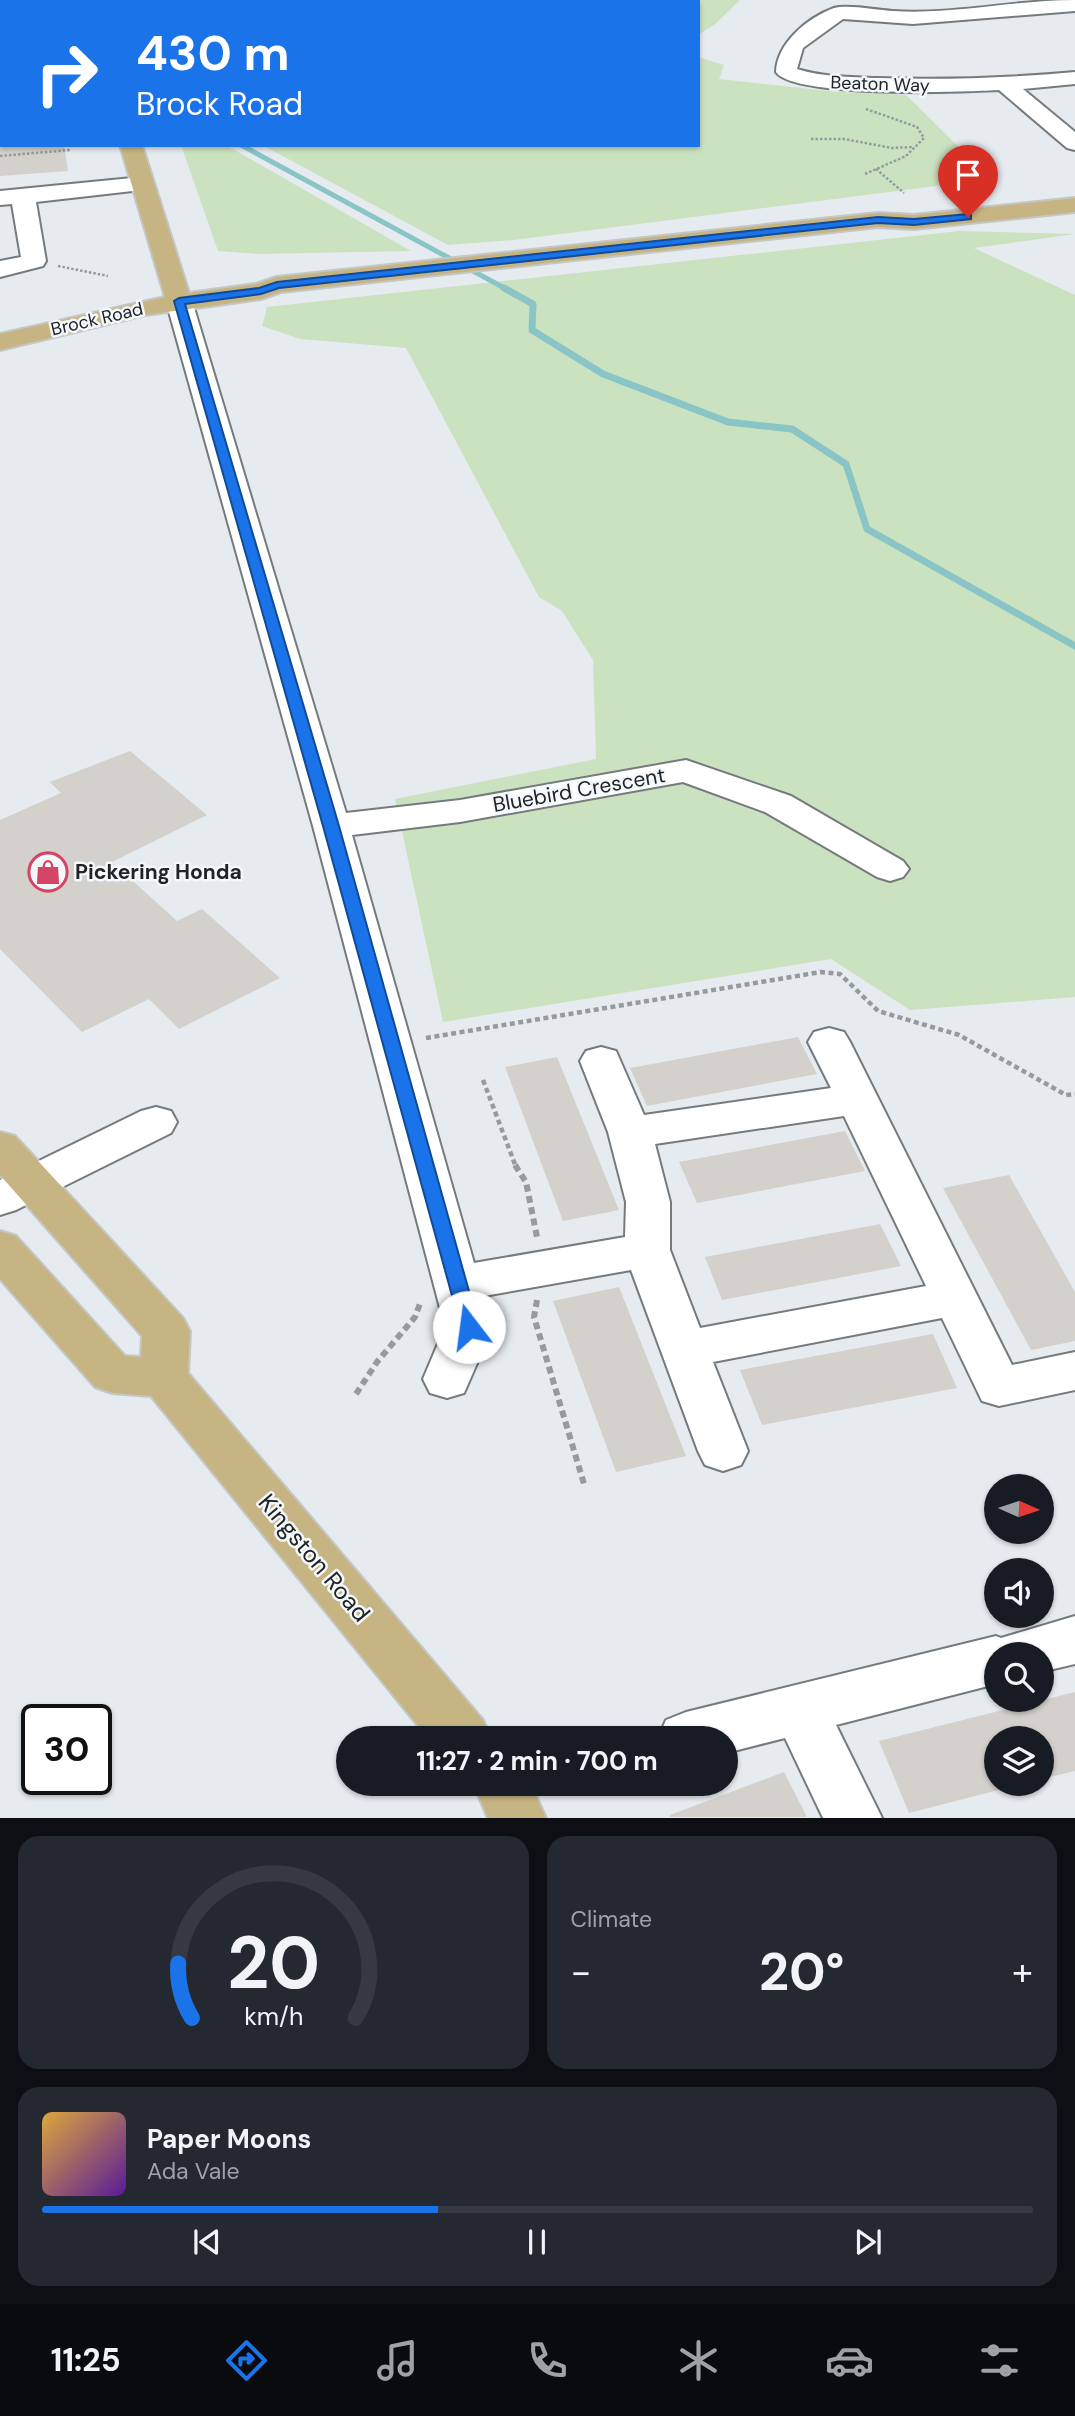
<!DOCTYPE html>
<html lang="en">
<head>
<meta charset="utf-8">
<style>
	:root { --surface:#171b24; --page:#242831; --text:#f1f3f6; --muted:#9ea1a6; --line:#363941; --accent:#1a73e8 }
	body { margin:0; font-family:"DM Sans",sans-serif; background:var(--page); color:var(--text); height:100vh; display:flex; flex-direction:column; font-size:26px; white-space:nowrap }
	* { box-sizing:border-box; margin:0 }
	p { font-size:23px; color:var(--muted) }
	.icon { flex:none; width:38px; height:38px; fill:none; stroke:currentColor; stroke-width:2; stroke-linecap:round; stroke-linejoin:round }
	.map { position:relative; height:1818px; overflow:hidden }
	.drawer { display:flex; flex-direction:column; gap:18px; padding:18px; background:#0d0f14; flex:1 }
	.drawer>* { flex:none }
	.hud { position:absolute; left:0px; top:0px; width:700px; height:147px; box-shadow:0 2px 5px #0004; background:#1a73e8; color:#fff; overflow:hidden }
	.needle { width:46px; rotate:93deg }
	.tools { position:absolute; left:984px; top:1474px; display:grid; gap:14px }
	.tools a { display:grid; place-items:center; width:70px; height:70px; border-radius:50%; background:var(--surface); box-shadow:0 2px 5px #0004; font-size:35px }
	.speed { position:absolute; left:21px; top:1704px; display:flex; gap:14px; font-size:35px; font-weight:700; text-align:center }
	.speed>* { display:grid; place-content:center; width:91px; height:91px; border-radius:50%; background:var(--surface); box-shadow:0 2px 5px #0004; line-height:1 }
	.speed .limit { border:4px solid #111; border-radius:10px; background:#fff; color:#111 }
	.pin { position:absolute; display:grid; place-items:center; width:60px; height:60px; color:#fff; margin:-72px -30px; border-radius:50% 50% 50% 0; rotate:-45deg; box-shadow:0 0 7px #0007 }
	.pin .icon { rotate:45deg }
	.me { position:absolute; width:77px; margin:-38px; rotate:345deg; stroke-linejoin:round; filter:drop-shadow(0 0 5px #0008) }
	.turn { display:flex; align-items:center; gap:24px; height:147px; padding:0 21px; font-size:32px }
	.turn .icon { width:91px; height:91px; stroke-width:2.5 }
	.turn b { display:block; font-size:49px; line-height:60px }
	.big { font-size:52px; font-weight:700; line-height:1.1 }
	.drawer .card { flex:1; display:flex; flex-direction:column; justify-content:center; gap:10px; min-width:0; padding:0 24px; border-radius:21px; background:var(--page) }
	.drawer .dial { align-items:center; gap:0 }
	.dial svg { height:182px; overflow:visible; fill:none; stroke:var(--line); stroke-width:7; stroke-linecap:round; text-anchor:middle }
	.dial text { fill:var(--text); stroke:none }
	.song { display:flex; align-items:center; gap:21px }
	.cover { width:84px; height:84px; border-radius:10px; background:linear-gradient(135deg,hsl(40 70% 55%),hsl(270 70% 35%)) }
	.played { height:7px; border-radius:4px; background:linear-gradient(90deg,var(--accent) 40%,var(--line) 40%) }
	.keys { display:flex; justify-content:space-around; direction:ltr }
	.heat { display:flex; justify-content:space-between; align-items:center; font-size:38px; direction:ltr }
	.drawer .tiles { flex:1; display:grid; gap:18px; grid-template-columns:1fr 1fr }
	.card:last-child { grid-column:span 2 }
	.trip { position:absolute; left:336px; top:1726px; width:402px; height:70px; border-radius:35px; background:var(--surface); box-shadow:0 2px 5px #0004; font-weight:700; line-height:70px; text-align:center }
	.tab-bar { display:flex; height:112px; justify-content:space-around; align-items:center; background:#090b0e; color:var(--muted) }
	.tab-bar .icon { width:49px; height:49px }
	.tab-bar .on { color:var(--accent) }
	.tab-bar b { font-size:32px; color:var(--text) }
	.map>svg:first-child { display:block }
</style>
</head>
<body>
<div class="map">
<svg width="1075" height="1818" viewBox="0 0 1075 1818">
	<rect width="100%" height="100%" fill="#e6ebef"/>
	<path fill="#cbe2c0" d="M263,0H740L714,25L698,35V2Z
		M698,57L724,65L719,79L839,92L906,95L991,179L514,240L448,245L262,145H698Z
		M181,145H226L411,251L258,254L218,251Z
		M959,231L1075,234L974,248L1075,295V997L910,1010L831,959L443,1022L395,799L596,759L593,660L562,611L539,597L406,348L300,339L262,326L267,307Z"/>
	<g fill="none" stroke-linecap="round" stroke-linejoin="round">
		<path stroke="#89c5c6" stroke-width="5" d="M241,145L508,290"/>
		<path stroke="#89c5c6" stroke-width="7" d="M504,288L533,304L532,330L603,374L728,422L792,429L846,464L867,529L1075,646"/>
	</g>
	<path fill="#d4d0cb" d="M0,145H64L68,171L0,176Z
		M130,751L207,815L112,862L177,921L202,909L280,978L179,1029L149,999L82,1032L0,949V820L61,793L50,782Z
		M798,1037L817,1074L647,1106L630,1068Z
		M557,1057L619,1210L563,1221L505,1067Z
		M845,1131L865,1171L697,1203L679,1162Z
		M1009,1175L1075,1292V1341L1031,1350L943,1188Z
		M880,1224L901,1266L722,1300L705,1257Z
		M619,1287L686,1456L616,1472L553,1301Z
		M933,1334L957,1388L762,1425L740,1370Z
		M1075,1692V1771L1041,1779V1738H996V1783H1026L909,1813L879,1741Z
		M784,1772L807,1817H670V1815Z"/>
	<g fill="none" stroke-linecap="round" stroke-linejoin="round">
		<g stroke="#757a7d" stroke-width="4">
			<path id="minor" d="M1075,0V11L913,24L843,19L803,48L797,69C823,77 849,77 876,78C943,80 1009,78 1075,72V84L1023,89L1075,132V150L1067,148L999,90C964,92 793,98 776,72C777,43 807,18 834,8C847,4 878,10 893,11C953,15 1014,0 1075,0Z
				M0,101H2V115H0Z
				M142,177L150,179L154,184L150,189L36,202L46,261L43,266L0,277V261L21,257L12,204L0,205V191Z
				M179,293L188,296L192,301L346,813L460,800L686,760L791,796L903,861L909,869L903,877L890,881L877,877L765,812L683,782L460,822L352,835L474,1263L625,1237L626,1202L608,1132L580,1061L586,1051L601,1047L616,1051L644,1115L831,1088L808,1042L814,1032L829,1028L844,1032L850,1042L1012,1365L1075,1352V1390L999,1406L982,1401L942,1318L713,1362L748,1451L741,1465L723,1471L705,1465L698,1451L631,1270L484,1296L493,1327L464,1393L447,1398L430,1393L423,1379L445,1327L313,826L166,301L170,296ZM844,1116L926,1286L700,1328L670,1250V1202L655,1144Z
				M156,1107L171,1111L177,1122L171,1133L16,1210L0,1215V1180L141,1111Z
				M1075,1616V1664L1041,1672V1654H996V1684L836,1725L882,1818H823L785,1738L726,1753V1738H658L666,1720L686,1712L996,1636L1001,1638Z"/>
		</g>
		<g stroke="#c5c6c6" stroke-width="4">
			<path id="major" d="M75,0H95L96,2H76Z
				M120,145H142L189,293L256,284L277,277L878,213L914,215L1075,198V212L914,229L878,227L281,292L261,299L145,315L0,350V334L165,297Z
				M0,1132L15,1136L183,1318L190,1331L188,1373L483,1720L491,1738H428L151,1396L112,1393L95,1387L0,1279V1231L16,1236L125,1356L141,1357L142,1336L0,1175Z
				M473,1783H530L546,1818H488Z"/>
		</g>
		<path stroke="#969a9d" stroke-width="2.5" stroke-dasharray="2.5 2" stroke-linecap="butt" d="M256,0L259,2
			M390,0H434
			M372,2L381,0
			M811,139H844L892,148L913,147
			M383,145H405
			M0,156L70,150
			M876,169L904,193
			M865,174L906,156L924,138L917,127L866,109
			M58,266L108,276"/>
		<path stroke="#969a9d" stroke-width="4.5" stroke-dasharray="5 3.5" stroke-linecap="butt" d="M426,1038L821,972L840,974L878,1011L959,1035L1066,1095L1075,1094
			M483,1080L516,1167"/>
		<path stroke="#969a9d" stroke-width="6" stroke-dasharray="7 4.5" stroke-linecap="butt" d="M515,1165L526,1182L537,1237
			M537,1300L534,1317L584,1484
			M356,1394L377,1362L415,1317L421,1301"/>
		<use href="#minor" fill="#fff" fill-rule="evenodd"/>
		<use href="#major" fill="#c6b583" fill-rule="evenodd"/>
	</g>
	<path fill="#1a73e8" stroke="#114b97" stroke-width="2" d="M968,214L971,215V219L914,225L878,223L279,288L261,294L185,304L339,826L479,1327L476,1332L469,1335L462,1332L323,826L174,301L179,298L259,288L277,282L878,217L914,219Z"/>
	<defs>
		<g id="shop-ring" transform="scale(2.0125)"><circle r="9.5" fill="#f3f8fd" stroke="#d44465" stroke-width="1.5"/><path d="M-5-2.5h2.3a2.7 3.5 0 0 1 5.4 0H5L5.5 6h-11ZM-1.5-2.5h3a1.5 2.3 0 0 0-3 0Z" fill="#d44465"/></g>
	</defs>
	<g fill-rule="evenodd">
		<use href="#shop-ring" x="48" y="872"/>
	</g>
	<g text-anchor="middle" stroke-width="5" stroke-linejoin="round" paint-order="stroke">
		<g font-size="18" fill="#212324" stroke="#f3f8fd">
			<text transform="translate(880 84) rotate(2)" y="6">Beaton Way</text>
			<text transform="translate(97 319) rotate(-13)" y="6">Brock Road</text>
		</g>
		<g font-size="21" fill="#212324" stroke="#f3f8fd">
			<text transform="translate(579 790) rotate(-10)" y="7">Bluebird Crescent</text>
		</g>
		<g font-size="21" font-weight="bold" fill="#212324" stroke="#f3f8fd" text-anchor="start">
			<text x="75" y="879">Pickering Honda</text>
		</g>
		<g font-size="24" fill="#212324" stroke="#f3f8fd">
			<text transform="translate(314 1558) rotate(50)" y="8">Kingston Road</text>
		</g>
	</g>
</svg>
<div class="tools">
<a><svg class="needle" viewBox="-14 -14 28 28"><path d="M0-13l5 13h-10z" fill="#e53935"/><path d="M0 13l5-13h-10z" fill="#9ea1a6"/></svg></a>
<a><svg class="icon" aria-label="sound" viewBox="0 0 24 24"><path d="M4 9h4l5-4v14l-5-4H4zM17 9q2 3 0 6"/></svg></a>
<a><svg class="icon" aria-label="search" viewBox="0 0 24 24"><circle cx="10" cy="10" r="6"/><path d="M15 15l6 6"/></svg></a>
<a><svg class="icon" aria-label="layers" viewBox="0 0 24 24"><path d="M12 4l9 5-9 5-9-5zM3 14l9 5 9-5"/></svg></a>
</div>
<div class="speed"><div class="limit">30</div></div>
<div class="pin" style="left:968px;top:217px;background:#d93025"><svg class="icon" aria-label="arrive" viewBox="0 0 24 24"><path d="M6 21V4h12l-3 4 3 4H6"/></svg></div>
<svg class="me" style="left:469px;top:1327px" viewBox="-20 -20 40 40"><circle r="19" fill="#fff"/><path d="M0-13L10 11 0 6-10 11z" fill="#1a73e8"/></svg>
<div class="trip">11:27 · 2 min · 700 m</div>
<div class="hud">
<div class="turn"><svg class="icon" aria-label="right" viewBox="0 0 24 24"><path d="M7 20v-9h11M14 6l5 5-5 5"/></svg><div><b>430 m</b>Brock Road</div></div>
</div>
</div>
<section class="drawer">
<div class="tiles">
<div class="card dial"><svg viewBox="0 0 100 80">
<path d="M14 69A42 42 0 1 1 86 69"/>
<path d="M14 69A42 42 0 0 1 8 45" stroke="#1a73e8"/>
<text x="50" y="56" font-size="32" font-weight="700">20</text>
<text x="50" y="72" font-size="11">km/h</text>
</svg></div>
<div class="card"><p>Climate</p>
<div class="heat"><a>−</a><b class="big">20°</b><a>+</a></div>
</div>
<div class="card">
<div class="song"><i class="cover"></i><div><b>Paper Moons</b><p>Ada Vale</p></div></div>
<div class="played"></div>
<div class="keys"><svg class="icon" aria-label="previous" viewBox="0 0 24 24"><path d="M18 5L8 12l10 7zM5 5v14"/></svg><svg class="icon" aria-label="pause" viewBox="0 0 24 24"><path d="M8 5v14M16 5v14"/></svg><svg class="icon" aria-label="next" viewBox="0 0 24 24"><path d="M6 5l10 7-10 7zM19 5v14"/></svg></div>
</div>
</div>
</section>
<nav class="tab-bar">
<b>11:25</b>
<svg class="icon on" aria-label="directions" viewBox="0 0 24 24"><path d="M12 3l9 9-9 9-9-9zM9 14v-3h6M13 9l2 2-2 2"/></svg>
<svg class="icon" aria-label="music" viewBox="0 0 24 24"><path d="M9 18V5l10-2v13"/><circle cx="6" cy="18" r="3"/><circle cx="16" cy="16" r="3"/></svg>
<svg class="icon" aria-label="phone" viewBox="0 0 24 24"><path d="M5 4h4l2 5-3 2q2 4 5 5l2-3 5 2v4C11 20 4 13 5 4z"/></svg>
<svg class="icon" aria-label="climate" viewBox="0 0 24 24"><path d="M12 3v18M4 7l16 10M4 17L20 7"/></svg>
<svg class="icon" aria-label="car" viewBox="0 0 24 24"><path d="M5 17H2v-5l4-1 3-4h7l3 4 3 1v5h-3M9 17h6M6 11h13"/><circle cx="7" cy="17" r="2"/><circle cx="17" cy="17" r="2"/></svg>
<svg class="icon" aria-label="filters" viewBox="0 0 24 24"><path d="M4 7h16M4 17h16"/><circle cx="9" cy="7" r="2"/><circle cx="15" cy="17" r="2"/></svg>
</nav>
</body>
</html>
